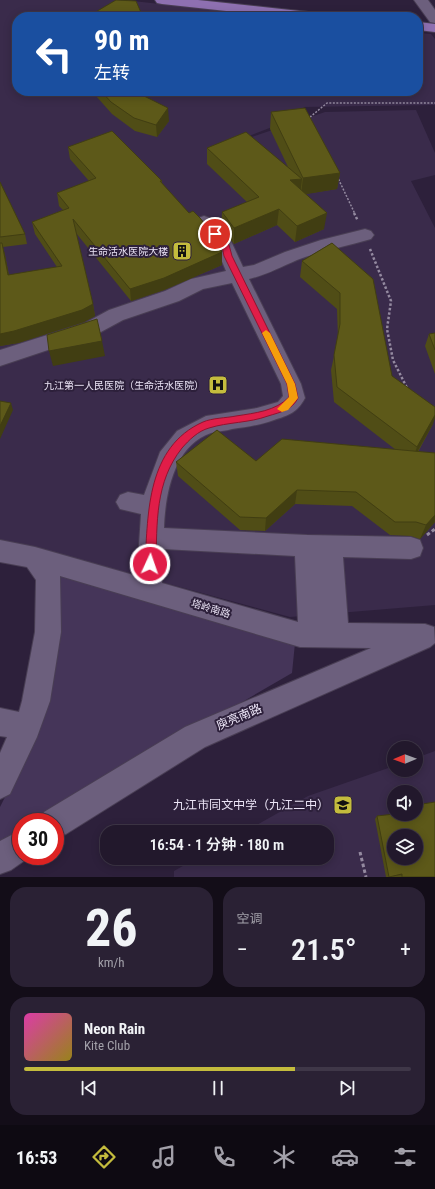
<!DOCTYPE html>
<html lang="zh">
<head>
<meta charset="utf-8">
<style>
	:root { --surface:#22182c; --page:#2a2134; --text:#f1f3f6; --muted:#a2a0a9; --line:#3f3748; --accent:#c4bc3d }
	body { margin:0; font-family:"Roboto Condensed","Noto Sans SC",sans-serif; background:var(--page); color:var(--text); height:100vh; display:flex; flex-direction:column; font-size:15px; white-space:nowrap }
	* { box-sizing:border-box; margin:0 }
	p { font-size:13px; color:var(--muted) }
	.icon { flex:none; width:22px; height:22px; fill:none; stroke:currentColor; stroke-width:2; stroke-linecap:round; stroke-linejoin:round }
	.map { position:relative; height:877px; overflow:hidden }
	.drawer { display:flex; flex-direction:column; gap:10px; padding:10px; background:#130d18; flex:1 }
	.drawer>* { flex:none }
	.guide { position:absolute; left:12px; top:12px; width:411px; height:84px; border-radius:16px; box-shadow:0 2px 10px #0003,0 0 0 1px var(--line); background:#1a4fa0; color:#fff; overflow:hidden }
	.needle { width:26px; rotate:269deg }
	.controls { position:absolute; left:387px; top:741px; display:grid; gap:8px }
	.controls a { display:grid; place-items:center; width:36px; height:36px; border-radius:50%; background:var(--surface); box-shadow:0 2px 10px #0003,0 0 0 1px var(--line); font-size:20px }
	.speed { position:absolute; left:12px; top:813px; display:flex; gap:8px; font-size:20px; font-weight:700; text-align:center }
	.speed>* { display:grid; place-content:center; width:52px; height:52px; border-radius:50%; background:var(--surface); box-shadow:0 2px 10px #0003,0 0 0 1px var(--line); line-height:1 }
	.speed .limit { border:6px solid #d22; background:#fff; color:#111 }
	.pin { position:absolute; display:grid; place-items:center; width:34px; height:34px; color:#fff; margin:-17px; border:2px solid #fff; border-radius:50%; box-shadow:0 1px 4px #0007 }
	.me { position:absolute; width:44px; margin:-22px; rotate:3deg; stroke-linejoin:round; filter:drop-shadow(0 0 3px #0008) }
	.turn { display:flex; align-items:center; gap:14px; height:84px; padding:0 16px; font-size:18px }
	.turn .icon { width:52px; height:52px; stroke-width:2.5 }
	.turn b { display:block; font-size:28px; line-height:34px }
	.big { font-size:30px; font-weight:600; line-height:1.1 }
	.drawer .card { flex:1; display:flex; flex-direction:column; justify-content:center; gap:6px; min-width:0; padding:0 14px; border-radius:16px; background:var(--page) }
	.drawer .dial { align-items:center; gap:0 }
	.dial b { font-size:52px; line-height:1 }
	.song { display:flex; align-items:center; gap:12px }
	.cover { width:48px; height:48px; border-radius:6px; background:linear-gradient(135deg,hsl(320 70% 55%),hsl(50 70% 35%)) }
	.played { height:4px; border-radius:2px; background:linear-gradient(90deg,var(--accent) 70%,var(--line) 70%) }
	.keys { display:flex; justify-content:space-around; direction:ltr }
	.heat { display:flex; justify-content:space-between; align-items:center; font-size:22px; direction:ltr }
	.drawer .tiles { flex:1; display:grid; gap:10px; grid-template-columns:1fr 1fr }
	.card:last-child { grid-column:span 2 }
	.trip { position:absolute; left:100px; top:825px; width:234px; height:40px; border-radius:16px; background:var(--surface); box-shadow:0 2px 10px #0003,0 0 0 1px var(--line); font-weight:600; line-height:40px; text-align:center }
	.dock { display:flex; height:64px; justify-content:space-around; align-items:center; background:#0e0a12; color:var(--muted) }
	.dock .icon { width:28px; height:28px }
	.dock .selected { color:var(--accent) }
	.dock b { font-size:18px; color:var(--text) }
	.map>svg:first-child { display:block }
</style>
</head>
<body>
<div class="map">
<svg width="435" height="877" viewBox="0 0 435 877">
	<rect width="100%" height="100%" fill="#2d203b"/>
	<path fill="#3a2b4b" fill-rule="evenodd" d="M0,0H124L277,17H17V91H418V33L431,34L435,39V105L304,107L298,117L208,152L325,112L416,110L435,153V175L411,181L435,228V605L290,617L74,558L0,542Z
		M435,751V877H174V871L197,858H327V832H244L308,796L394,766V770H416V758ZM394,792H416V814H394ZM394,836H416V858H394Z"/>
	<path fill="#453559" d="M51,570L295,643L292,673L36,822H21V831L0,843V807L41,726Z"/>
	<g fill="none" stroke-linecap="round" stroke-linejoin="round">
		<g stroke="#493e54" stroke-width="2">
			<path id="minor" d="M414,0H428L435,10V23L430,22Z
				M204,216L210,218L231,241L243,267L254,265L285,252L321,240L365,229L371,231L374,235L371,239C347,246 321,251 297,260C281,267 266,275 249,279L301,384L305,398C297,413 289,415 274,420C260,425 247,427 232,429C226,431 218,431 211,433C174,445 165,495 164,528L307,535L411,537L420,540L423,548L420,556L411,559L343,557L348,623L425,624L434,627L435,643L430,647L205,747L66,834L55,838V822H41L44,812L185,727L371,648L300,647L60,576L61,632L50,701L37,737L10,794L0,799V753L7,737L0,736V708L19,712L22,701L35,632L36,580L27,567L0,562V540L35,547L137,576L141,514L120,509L116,502L120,495L128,492L144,495L160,452L177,431L206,416L257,408L278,402L283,396L281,384L232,283L203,289L179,301L123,320L99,333L0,366V350L85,323L109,310L165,291L191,279L226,271L216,247L195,222L198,218ZM163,549L295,556L298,622L162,583Z
				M21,830V856H31L11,870L0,874V841Z"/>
		</g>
		<g stroke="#493e54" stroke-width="2">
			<path id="major" d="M155,0H198L318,13L323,14L325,17H281L162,4L157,3Z
				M418,22L435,24V32L418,30Z"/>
		</g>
		<path stroke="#948aa0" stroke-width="1.5" stroke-dasharray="2 1.5" stroke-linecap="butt" d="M310,120L309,118L327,103H435
			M337,176L355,214"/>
		<path stroke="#948aa0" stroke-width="2.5" stroke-dasharray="2.5 2" stroke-linecap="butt" d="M354,213L358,221
			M370,249L391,301L387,329L393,360L407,388"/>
		<path stroke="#948aa0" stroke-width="3" stroke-dasharray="3.5 2.5" stroke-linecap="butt" d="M427,535L435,529
			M360,852L366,877"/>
		<use href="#minor" fill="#6c5f7d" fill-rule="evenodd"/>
		<use href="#major" fill="#8e70b1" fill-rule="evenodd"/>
	</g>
	<path fill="#504d16" d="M95,91H134L169,121L157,137L135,131L112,114L96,96Z
		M271,112L340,173L337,189L305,194L324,229L295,242L277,225L234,244L221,228L222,212L247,202L207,164V148L288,167L270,129Z
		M68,147L162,181V184L189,213L216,239V243L222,265L164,290L131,301L76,233L93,304L95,316L84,322L18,343L0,346V182L25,234L27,244L3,247L5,255L9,275L57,267L35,234L32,222L63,210L59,206L57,193L89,181L70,159Z
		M332,243L392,376L433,424L418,452L435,453V522L420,539L411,536L390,535L352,506L295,504L265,531L240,530L178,476L176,462L256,461L396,450L334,402L331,370L338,338L337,309L300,277L302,261Z
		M435,333V374L425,346L429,334Z
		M416,805L435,877H386L375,819L377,816L416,814Z"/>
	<path fill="#413e12" d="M168,108L169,121L157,137L156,125Z
		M340,173L337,189L301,195L303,178Z
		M302,179L300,195L290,180Z
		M279,209L277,225L234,244V228Z
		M327,213L324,229L295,242L297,226Z
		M2,243L5,255L11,287L8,275Z
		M222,252V265L164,290L131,301L130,289Z
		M93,304L95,316L84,322L18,343L0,346V334Z
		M102,341L105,356L53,366L49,351Z
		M11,403L13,410L0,439V426Z
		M435,415V418L433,424L412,461L417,447Z
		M297,490L295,504L265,531L266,518Z
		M435,515V522L420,539L426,525Z"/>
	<path fill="#5d5919" stroke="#413e12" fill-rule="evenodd" d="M116,0L136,1L143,17H87Z
		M101,91H134L168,108L156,125L134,118L111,102Z
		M305,108L340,173L303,178L271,112Z
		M112,131L162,181H160L189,213L193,211L200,218L215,236L216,239L215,240L222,252L164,278L130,289L73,219L93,304L82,310L14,331L0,334V243H2L8,275L62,266L32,222L69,208L57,193L96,178L68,147Z
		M246,132L302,179L290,180L327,213L297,226L279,209L234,228L222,212L259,197L207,148Z
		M0,182L25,234L0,237Z
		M332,243L373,279L392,376L435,407V415L417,447L337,387L334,355L340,324V293L302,261Z
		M97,319L102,341L49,351L47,335Z
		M435,333V350L429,334Z
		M0,401L11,403L0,426Z
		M217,430L256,461L282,439L435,453V515L426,525L416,522H395L356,492L297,490L266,518L240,517L176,462Z
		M435,802V877H402V874L389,877L377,816L394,814H416V811H417L416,805ZM394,836H416V858H394Z"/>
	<path fill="#e11d48" stroke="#92132f" d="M215,231L217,232L229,245L232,256L295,384L298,398C292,410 281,412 268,416C249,423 228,422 209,428C198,431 189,440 182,448C155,482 157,523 156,564L154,567L150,569L147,567L145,564C148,512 147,447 203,422C212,418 226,418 236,416C255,413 276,411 289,397L287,384L224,256L222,246L211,234Z"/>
	<path fill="#f59e0b" d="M266,330L270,333L295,384L298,398L288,410L282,412L277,409L289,397L287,384L262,333Z"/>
	<defs>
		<g id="building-square" transform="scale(1)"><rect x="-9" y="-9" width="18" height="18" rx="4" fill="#c4bc3d" stroke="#2d203b"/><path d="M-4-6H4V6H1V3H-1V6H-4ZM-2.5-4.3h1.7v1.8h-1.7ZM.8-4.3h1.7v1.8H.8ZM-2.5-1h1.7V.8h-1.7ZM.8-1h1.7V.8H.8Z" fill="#111"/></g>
		<g id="hospital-square" transform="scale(1)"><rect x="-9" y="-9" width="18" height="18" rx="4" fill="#c4bc3d" stroke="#2d203b"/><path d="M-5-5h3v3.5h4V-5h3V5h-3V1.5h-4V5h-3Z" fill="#111"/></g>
		<g id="school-square" transform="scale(1)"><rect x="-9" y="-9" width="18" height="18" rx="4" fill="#c4bc3d" stroke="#2d203b"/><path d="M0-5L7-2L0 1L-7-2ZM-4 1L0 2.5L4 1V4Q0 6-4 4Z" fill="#111"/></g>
	</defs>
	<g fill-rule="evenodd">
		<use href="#building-square" x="182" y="251"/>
		<use href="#hospital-square" x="218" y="385"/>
		<use href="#school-square" x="343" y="805"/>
	</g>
	<g text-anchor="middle" stroke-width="4" stroke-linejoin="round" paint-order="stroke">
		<g font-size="10" fill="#ece5f7" stroke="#2d203b" text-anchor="end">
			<text x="168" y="255">生命活水医院大楼</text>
			<text x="204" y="389">九江第一人民医院（生命活水医院）</text>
		</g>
		<g font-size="10" fill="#ece5f7" stroke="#2d203b">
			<text transform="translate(211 608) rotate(17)" y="4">塔岭南路</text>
		</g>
		<g font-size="12" fill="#ece5f7" stroke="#2d203b">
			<text transform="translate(239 717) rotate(-23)" y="4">庾亮南路</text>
		</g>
		<g font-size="12" fill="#ece5f7" stroke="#2d203b" text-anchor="end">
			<text x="329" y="809">九江市同文中学（九江二中）</text>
		</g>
	</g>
</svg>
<div class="controls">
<a><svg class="needle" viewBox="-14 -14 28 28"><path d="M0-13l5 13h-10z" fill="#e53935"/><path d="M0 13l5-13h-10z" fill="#a2a0a9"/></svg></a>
<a><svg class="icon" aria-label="sound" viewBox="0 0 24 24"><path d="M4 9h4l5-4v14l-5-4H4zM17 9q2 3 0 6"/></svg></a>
<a><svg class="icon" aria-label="layers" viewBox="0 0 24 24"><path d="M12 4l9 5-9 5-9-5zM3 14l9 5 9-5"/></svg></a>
</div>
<div class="speed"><div class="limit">30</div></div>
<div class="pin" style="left:215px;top:234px;background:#d93025"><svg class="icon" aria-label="arrive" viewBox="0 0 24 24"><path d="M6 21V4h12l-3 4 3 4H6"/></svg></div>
<svg class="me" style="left:150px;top:564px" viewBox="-20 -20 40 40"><circle r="17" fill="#e11d48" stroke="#fff" stroke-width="3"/><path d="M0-11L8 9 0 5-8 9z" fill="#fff"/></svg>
<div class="trip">16:54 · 1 分钟 · 180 m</div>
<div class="guide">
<div class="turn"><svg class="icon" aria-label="left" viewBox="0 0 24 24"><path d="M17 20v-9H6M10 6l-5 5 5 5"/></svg><div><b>90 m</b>左转</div></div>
</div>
</div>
<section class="drawer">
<div class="tiles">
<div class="card dial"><b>26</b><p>km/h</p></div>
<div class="card"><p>空调</p>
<div class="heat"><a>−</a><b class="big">21.5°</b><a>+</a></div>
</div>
<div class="card">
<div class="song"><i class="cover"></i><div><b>Neon Rain</b><p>Kite Club</p></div></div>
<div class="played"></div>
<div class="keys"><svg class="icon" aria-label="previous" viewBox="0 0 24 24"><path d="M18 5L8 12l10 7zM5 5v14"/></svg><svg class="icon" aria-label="pause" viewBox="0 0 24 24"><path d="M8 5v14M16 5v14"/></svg><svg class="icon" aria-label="next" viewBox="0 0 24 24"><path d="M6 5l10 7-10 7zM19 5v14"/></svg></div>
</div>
</div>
</section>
<nav class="dock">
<b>16:53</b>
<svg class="icon selected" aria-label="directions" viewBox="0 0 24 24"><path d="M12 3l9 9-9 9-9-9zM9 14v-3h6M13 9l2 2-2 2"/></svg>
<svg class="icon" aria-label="music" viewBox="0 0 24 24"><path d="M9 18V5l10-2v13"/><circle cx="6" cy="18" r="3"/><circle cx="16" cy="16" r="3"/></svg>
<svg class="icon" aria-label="phone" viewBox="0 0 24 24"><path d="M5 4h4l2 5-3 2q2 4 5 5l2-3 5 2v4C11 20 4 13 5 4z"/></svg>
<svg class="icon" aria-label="climate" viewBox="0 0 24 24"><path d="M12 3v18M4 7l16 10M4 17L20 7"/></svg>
<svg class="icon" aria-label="car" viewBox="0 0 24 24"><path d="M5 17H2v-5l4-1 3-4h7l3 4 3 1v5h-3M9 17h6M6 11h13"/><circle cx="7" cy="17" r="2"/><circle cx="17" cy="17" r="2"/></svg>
<svg class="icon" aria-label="filters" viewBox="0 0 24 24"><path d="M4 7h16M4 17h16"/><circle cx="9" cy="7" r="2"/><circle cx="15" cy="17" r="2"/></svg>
</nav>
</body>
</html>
